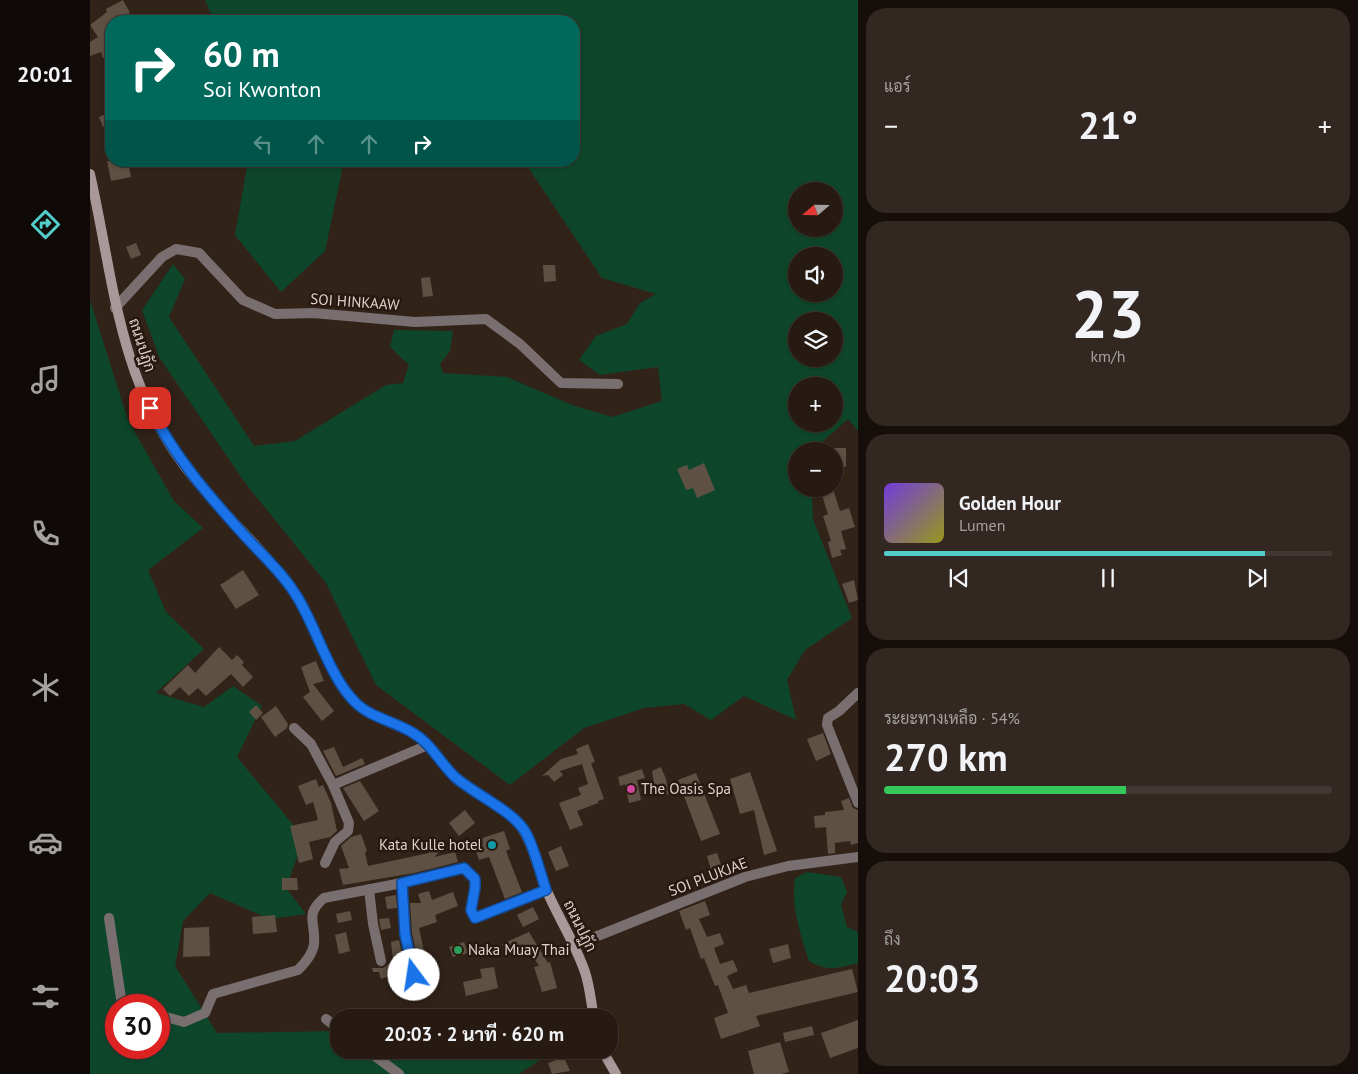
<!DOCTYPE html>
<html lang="th">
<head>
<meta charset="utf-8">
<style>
	:root { --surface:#261a13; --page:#322721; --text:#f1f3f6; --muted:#a4a1a0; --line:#423833; --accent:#53cdc9 }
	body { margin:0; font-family:"PT Sans",Sarabun,sans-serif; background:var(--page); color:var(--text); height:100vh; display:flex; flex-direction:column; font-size:19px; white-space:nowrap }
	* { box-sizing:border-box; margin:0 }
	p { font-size:16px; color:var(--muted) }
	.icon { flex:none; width:28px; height:28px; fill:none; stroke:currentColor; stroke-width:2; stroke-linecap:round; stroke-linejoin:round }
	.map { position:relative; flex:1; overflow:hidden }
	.details { display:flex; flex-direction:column; gap:8px; padding:8px; background:#150e0a; width:500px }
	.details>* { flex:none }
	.hud { position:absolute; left:15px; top:15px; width:475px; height:152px; border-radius:20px; box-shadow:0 1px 4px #0004,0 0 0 1px var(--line); background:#00695c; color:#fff; overflow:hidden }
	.needle { width:32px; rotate:250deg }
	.controls { position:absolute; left:698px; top:182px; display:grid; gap:10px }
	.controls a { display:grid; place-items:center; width:55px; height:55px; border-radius:50%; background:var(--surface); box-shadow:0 1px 4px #0004,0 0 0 1px var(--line); font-size:25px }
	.speed { position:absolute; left:15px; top:994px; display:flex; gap:10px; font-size:25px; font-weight:700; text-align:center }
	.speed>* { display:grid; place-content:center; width:65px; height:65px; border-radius:50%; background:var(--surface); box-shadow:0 1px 4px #0004,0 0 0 1px var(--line); line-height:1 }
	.speed .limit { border:8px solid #d22; background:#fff; color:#111 }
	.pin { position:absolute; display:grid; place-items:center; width:42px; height:42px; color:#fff; margin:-21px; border-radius:10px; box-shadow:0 2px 8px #0006 }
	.me { position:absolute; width:55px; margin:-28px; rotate:346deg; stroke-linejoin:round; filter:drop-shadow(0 0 4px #0008) }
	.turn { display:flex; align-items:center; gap:18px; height:105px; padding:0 15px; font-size:22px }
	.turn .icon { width:65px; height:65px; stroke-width:2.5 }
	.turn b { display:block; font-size:35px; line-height:42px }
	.lanes { display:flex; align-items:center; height:48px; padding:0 15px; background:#0003; justify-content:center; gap:25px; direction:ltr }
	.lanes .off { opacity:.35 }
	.big { font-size:38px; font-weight:700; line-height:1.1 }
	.details .tile { flex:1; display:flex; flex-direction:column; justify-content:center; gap:8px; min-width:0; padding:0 18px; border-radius:20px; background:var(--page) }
	.details .dial { align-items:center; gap:0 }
	.dial b { font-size:65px; line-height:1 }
	.song { display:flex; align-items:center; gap:15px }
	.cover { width:60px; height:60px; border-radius:8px; background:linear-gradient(135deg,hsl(260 70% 55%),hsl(60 70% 35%)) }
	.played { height:5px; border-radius:2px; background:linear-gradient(90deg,var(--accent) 85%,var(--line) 85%) }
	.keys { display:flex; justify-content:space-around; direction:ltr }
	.heat { display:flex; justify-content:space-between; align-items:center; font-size:28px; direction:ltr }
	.charge { height:8px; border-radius:4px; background:linear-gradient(90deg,#34c759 54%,var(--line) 0) }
	.trip { position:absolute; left:240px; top:1009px; width:288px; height:50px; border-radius:20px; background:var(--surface); box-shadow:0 1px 4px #0004,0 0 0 1px var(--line); font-weight:700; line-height:50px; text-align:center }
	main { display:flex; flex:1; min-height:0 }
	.tab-bar { display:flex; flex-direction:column; width:90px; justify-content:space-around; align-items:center; background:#0f0a08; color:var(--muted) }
	.tab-bar .icon { width:35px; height:35px }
	.tab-bar .active { color:var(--accent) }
	.tab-bar b { font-size:22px; color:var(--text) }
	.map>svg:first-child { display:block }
</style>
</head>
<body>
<main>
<nav class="tab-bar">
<b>20:01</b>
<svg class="icon active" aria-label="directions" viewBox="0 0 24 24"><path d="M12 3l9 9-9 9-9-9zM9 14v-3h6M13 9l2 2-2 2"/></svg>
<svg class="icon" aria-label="music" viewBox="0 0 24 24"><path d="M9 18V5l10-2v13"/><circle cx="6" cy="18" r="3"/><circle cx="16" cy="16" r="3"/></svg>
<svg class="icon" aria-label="phone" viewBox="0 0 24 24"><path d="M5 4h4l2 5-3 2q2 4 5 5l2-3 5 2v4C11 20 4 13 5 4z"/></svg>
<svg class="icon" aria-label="climate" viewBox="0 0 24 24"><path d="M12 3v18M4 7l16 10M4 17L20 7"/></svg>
<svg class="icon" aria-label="car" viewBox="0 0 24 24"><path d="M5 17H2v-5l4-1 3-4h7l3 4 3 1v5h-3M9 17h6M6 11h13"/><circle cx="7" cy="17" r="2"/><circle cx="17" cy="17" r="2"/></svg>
<svg class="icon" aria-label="filters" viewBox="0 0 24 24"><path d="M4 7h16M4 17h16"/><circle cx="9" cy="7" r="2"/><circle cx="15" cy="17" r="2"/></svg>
</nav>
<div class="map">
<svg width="768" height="1074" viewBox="0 0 768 1074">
	<rect width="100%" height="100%" fill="#322319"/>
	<path fill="#0e462b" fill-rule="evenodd" d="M115,0H768V431L758,419L722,451H706V489H722L723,519L762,618L715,650L697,680L706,720L654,696L621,720L594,704L554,708L494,728L420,785L286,685L236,583L156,484L69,357L52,310L83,264L95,279L79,317L164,446L205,441L296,385L313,383L319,365L300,347L304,330L363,331L360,351L350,364L353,373L417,377L482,405L522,417L572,401L568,367L510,375L489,360L506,336L537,324L550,303L566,294L512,278L434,161H484V21H124ZM706,191H744V229H706ZM706,256H744V294H706ZM706,321H744V359H706ZM706,386H744V424H706Z
		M158,161H254L235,251L191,292L145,235Z
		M0,300L38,420L84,501L113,528L58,570L76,612L114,649L66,693L114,707L143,686L172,706L147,757L214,838L196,888L216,914L180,919L120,893L93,921L85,966L127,1033L249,1031V1050H465L429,1074H0ZM26,1005H69V1048H26Z
		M717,872L751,877L757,892L751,904L757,927L768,932V963C748,968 738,972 719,961C710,933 701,907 705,878Z"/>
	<path fill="#5e5143" d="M33,0L40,13L26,21H21V55L13,58L11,52L0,56V42L8,37L0,25L17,12L16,9Z
		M21,112V124L13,127L9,117Z
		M17,161H38L41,177L21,181Z
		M46,243L51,255L41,259L36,247Z
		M453,265H465L466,281L454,282Z
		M340,277L343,296L333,297L331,278Z
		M744,448H756V467L744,466Z
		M614,463L625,490L607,498L603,488L596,490L587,469L597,465L599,470Z
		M730,489H743L750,511L759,508L765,527L751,531L756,549L750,550L752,555L742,558L738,542L741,541L733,516L738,514Z
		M153,570L169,595L146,609L130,585Z
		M764,580L768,600L759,603L752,584Z
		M129,647L142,660L147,655L154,662L152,665L163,677L153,687L141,674L116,696L108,688L99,696L90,687L80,696L73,689L98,665L105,673Z
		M226,661L234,681L223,684L244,711L232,721L213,697L220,692L211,667Z
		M166,705L173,713L166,720L159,712Z
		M186,706L198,724L197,728L185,737L171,717Z
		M733,733L741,754L726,761L717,739Z
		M498,744L505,762L501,763L514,799L508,801V803L487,811L493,825L480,830L469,803L491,795L488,788L498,784L492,764L470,771L473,775L464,782L458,775L452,776L471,759L488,754L486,749Z
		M244,747L253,767L272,758L275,764L246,776L233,751Z
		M571,767L576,779L579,794L566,796L562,771Z
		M552,769L555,778L547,780L551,800L539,803L535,784L530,786L528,777Z
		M660,772L687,851L674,855L664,810L650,814L640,779Z
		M606,773L630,834L611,841L588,780Z
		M226,779L229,787L233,785L241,803L247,831L240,837L219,842L223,859L209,863L200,826L228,820L223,802L216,805L208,786Z
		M270,781L289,811L274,821L253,788Z
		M759,798L763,808L768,810V843L761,845L760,841L745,843V853L738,854L736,827L725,828L724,816L735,815V812L754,810L751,801Z
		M375,810L385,823L369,836L359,823Z
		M414,831L420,849L416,851L432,892L415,899L399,857L389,860L383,841Z
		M271,834L277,851L275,852L278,866L339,853L335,840L347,836L351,850L344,857L365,852L368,862L324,873L253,885L249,869L259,868L251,846L261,837Z
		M471,846L479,866L466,871L458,852Z
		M627,853L634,873L623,877L617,856Z
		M192,878H207L208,890H192Z
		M339,891L342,900L363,892L368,906L345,915L347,922L329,928L337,966L329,967L322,933L320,903H331L328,894Z
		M306,895L307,908L297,909L295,897Z
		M615,901L620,915L609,919L617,937L630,933L634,944L624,948L630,964L643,960L648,971L637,976L643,989L656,985L659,993L762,969L768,992L666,1016L670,1026L631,1039L624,1018L638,1013L628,985L625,986L614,958L611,959L600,928L596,930L589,911Z
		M443,907L449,919L433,927L427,915Z
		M260,911L262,920L248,923L246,914Z
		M185,915L187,932L163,934L162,917Z
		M299,918L301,928L291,930L289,919Z
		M119,927L120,956L93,957L94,928Z
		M256,932L260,951L249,954L245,935Z
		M439,932L458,963L460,962L467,988L452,992L444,967L449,966L437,947L416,954L412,944Z
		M309,940L315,968L302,970L303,975L291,979L289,972H283L282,968H293L303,961L301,942Z
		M374,942L378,953L363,957L359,947Z
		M698,944L701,958L683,963L679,949Z
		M404,967L408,988L376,996L373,982L392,978L390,969Z
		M768,1020V1048L740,1058L731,1033Z
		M722,1026L724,1035L695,1042L693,1033Z
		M690,1042L699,1072L691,1074H664L658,1051Z
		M474,1057L480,1071L462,1074L458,1063Z"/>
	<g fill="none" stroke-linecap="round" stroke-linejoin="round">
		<path stroke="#796f70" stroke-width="10" d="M25,308L72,257L86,249L109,253L153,300L185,314L223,313L325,322L396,319L430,344L471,383L528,384
			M768,693L749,711L738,718L737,725L768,803
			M204,728L221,744L243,785L259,823L258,831L245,842L235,863
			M243,785L338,745
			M312,883L315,934L324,975
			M279,889L283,924L291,961
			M19,918L32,1005
			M485,945L655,877L698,866L768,857
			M69,1015L94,1022L115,1013L123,994L208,970C215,963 223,954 224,944C226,922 214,915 234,898L312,883L374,868L385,879V888L381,910L385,918L456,890
			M236,1019L249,1029
			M277,1050L309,1074"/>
		<path stroke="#a9989a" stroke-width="10" d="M0,174C23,275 28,377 93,464C126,509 171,545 203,591C227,625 235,668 262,699C279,718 304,720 324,733C342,744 351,765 366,778C385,794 413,806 428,823C443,841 447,868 456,889C468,917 485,943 495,972C500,987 501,1003 504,1018
			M512,1050L526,1074"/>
	</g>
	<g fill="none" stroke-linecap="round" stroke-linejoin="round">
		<g stroke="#114b97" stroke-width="12">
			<path id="route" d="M60,408C84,456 118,495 154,535C172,555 191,571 206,595C226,626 239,676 264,701C280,718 304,721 323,733C341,743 350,763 365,777C384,794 424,811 436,833C445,850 450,872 456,890L385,918L381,910L385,888V879L374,868L312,883L315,934L324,975"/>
		</g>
		<use href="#route" stroke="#1a73e8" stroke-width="9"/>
	</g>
	<circle fill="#d1479c" stroke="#281910" stroke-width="2" cx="541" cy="789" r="5"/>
	<circle fill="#0f9aa8" stroke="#281910" stroke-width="2" cx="402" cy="845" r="5"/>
	<circle fill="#2e9e5b" stroke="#281910" stroke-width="2" cx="368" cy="950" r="5"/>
	<g text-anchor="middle" stroke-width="5" stroke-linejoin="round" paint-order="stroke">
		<g font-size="15" fill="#ded4ce" stroke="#281910">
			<text transform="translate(265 302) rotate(4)" y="5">SOI HINKAAW</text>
			<text transform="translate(52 345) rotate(72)" y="5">ถนนปฏัก</text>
			<text transform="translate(618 877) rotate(-21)" y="5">SOI PLUKJAE</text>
			<text transform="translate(490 926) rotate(64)" y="5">ถนนปฏัก</text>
		</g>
		<g font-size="15" fill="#ded4ce" stroke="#281910" text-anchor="start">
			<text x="551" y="794">The Oasis Spa</text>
			<text x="392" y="850" text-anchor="end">Kata Kulle hotel</text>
			<text x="378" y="955">Naka Muay Thai</text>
		</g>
	</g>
</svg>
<div class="controls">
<a><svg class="needle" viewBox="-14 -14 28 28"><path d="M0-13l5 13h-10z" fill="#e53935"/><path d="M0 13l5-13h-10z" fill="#a4a1a0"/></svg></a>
<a><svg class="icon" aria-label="sound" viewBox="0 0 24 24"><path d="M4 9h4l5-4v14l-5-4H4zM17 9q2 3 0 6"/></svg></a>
<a><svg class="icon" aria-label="layers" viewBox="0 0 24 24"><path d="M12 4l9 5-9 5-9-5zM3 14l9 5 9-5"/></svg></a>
<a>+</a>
<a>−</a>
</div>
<div class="speed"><div class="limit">30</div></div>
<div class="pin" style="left:60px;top:408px;background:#d93025"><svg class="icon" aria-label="arrive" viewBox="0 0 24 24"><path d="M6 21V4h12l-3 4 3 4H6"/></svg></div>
<svg class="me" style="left:324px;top:975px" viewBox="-20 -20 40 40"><circle r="19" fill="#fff"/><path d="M0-13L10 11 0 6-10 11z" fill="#1a73e8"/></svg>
<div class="trip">20:03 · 2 นาที · 620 m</div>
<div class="hud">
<div class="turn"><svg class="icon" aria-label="right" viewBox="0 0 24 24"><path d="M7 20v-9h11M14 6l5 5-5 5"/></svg><div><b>60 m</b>Soi Kwonton</div></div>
<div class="lanes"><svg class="icon off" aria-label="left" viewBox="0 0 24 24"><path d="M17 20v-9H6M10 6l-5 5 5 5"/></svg><svg class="icon off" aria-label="ahead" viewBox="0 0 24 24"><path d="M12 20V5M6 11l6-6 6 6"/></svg><svg class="icon off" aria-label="ahead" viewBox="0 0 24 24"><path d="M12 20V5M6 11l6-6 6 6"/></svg><svg class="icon" aria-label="right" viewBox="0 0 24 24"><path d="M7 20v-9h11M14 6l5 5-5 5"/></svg></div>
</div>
</div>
<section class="details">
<div class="tile"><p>แอร์</p>
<div class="heat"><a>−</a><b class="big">21°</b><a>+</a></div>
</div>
<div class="tile dial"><b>23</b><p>km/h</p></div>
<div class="tile">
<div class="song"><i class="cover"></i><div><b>Golden Hour</b><p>Lumen</p></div></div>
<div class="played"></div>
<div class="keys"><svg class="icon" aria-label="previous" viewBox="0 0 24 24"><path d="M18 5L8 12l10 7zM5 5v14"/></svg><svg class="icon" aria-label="pause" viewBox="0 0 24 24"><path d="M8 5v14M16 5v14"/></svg><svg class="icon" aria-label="next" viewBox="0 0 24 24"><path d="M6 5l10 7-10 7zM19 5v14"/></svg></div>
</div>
<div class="tile"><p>ระยะทางเหลือ · 54%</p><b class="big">270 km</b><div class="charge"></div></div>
<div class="tile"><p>ถึง</p><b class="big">20:03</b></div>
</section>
</main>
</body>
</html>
